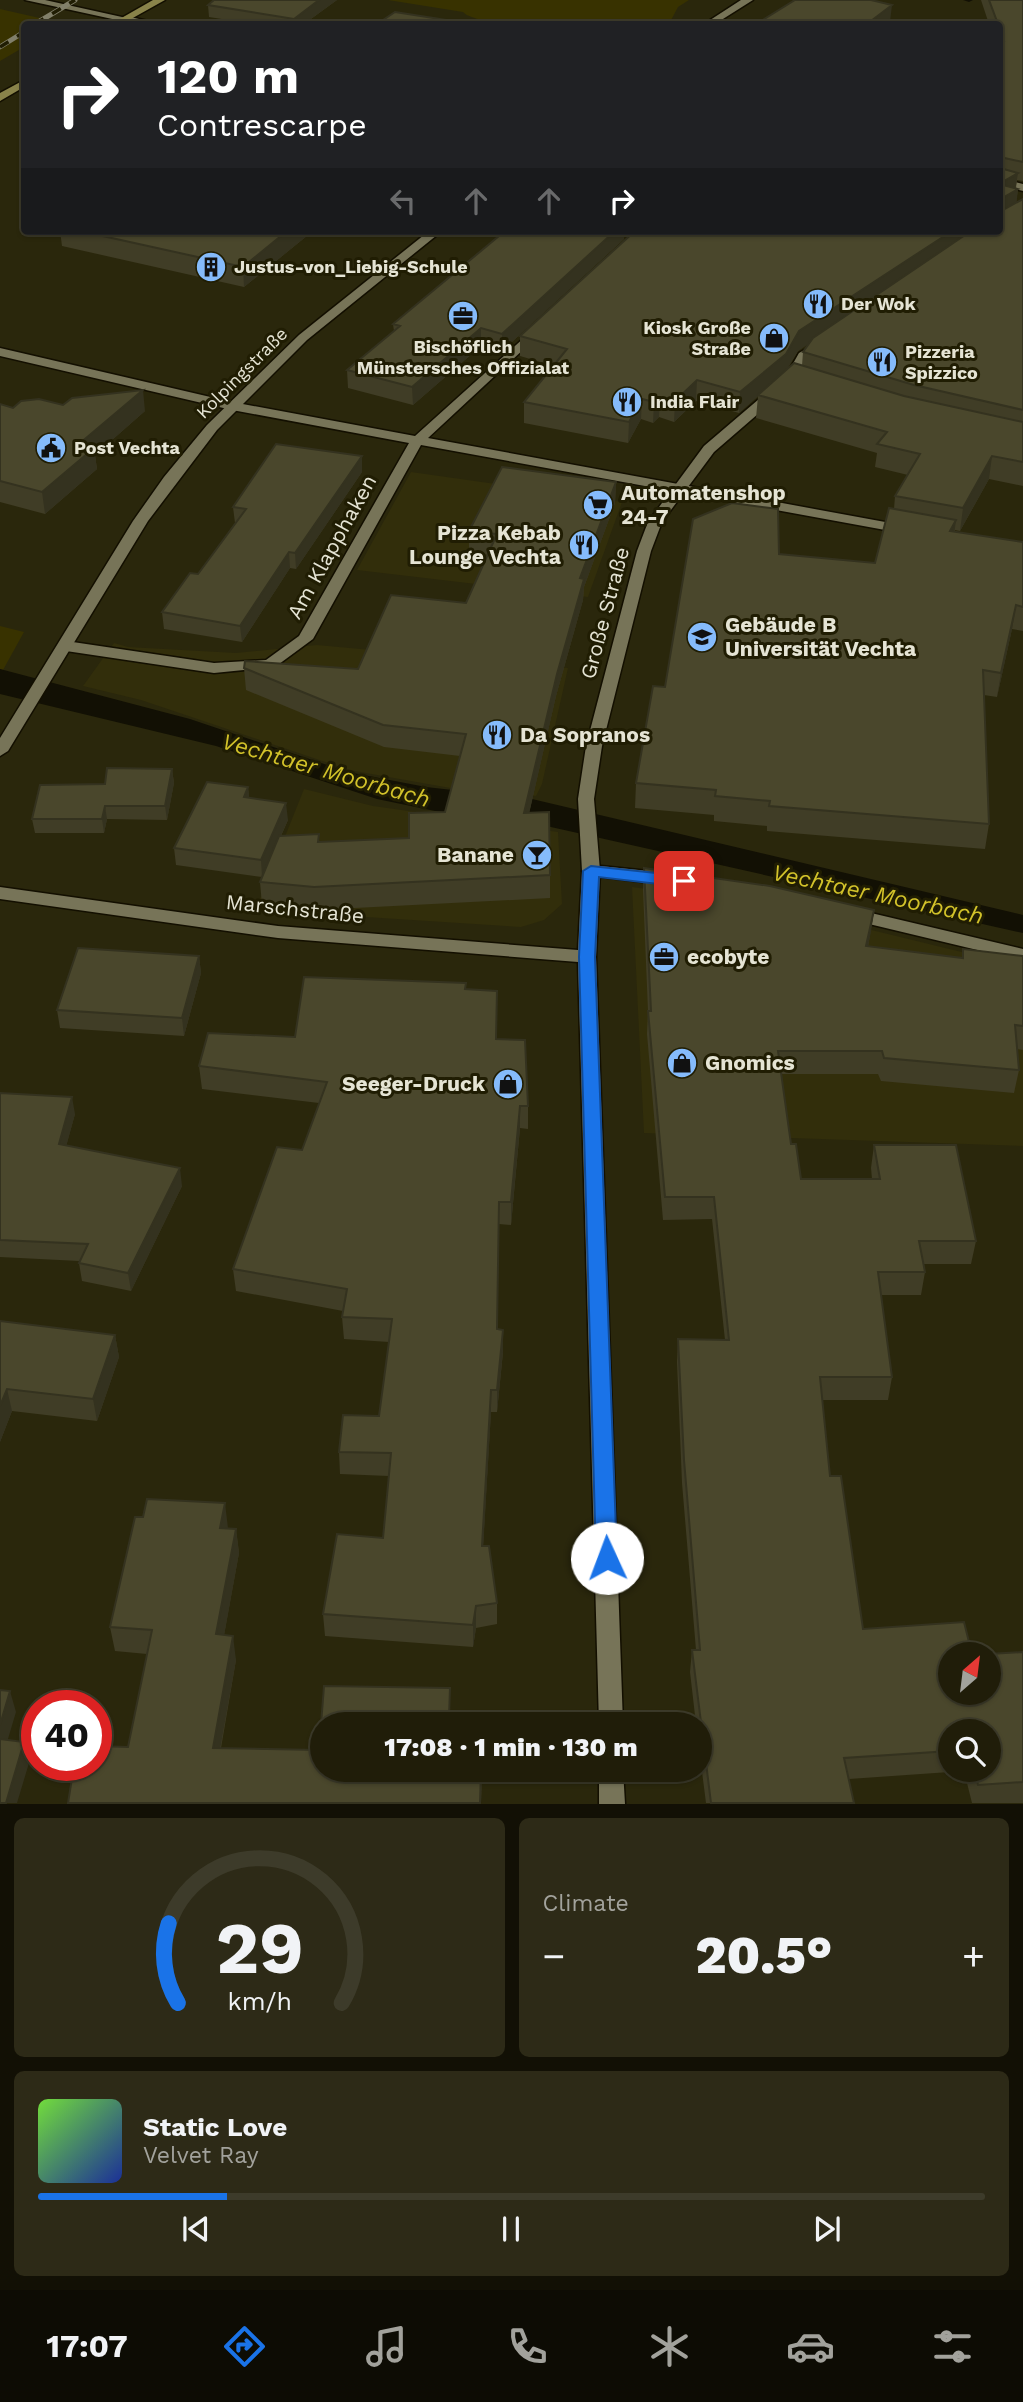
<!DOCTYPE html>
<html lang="en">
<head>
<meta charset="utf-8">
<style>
	:root { --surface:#201d09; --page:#2d2a17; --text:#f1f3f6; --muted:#a2a29c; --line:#3d3b2a; --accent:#1a73e8 }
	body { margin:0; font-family:"Work Sans",sans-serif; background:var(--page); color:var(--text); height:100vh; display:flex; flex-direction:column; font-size:26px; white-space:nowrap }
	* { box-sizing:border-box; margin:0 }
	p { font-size:23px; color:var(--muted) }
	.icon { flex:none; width:38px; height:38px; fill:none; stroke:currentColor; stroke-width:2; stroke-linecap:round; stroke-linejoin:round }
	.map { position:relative; height:1804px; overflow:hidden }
	.side { display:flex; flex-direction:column; gap:14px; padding:14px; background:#121005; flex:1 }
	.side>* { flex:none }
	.top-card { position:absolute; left:21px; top:21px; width:982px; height:214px; border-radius:7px; box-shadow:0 2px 5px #0004,0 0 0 2px var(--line); background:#202124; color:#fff; overflow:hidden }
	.needle { width:46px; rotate:28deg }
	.tools { position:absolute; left:938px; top:1642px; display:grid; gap:14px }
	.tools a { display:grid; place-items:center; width:63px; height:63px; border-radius:50%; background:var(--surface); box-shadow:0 2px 5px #0004,0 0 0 2px var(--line); font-size:35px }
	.speed { position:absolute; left:21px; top:1690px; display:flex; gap:14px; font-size:35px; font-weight:700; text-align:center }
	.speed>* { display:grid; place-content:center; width:91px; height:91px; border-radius:50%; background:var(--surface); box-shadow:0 2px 5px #0004,0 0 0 2px var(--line); line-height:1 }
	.speed .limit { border:10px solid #d22; background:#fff; color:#111 }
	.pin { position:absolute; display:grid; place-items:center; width:60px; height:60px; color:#fff; margin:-30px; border-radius:14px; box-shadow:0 4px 10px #0006 }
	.me { position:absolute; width:77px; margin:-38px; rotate:358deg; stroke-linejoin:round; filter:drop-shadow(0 0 5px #0008) }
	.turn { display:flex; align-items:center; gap:24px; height:147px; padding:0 21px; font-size:32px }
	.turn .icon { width:91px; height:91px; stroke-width:2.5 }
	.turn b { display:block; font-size:49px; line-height:60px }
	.lanes { display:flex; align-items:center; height:66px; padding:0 21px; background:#0003; justify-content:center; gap:35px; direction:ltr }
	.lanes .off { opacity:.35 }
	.big { font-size:52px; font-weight:800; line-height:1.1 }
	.side .tile { flex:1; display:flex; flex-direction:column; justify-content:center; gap:10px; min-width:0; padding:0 24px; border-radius:10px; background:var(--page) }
	.side .dial { align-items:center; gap:0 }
	.dial svg { height:182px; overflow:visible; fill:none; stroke:var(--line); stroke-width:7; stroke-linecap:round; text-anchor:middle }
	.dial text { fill:var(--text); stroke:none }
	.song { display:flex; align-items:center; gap:21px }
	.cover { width:84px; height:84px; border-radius:10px; background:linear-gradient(135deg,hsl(100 70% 55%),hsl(230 70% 35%)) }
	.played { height:7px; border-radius:4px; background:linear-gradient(90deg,var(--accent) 20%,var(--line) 20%) }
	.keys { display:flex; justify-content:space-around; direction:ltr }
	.heat { display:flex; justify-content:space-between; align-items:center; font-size:38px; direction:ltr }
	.side .tiles { flex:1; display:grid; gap:14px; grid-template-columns:1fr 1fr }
	.tile:last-child { grid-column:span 2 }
	.trip { position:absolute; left:310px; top:1712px; width:402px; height:70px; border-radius:35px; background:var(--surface); box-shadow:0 2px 5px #0004,0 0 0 2px var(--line); font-weight:800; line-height:70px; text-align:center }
	.menu { display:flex; height:112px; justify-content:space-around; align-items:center; background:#0d0c04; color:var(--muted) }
	.menu .icon { width:49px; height:49px }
	.menu .active { color:var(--accent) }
	.menu b { font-size:32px; color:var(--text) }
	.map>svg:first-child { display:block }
</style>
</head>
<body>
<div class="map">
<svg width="1023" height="1804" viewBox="0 0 1023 1804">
	<rect width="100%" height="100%" fill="#2a270c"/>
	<path fill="#322e0b" d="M411,472L622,502L588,597L357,570Z
		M114,643L128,647L236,653L317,645L568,668L542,784L536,796L456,789L349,770L141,700L83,686Z
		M304,789L373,806L558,832L562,904L544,920L521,927L319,914L258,904Z
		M632,887L769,905L1023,967V1146L644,1133Z"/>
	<path fill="#383200" d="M388,0H689L678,7L669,24C634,25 481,32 463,12Z
		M0,9L66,24H24V47L0,61Z
		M0,626L24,632L3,670L0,669Z"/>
	<path fill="#121004" d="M0,669L190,719L348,772L426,787L532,799L1023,915V933L533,823L435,811L377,799L216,746L0,694Z"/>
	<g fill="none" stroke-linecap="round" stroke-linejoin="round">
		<path fill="#121004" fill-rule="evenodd" d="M963,0H973L969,2Z"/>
		<g stroke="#130f00" stroke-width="3">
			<path id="minor" d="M25,0H45L131,19L126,22Z
				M536,327L540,328V334L428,438L907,526L914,530L907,534L421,445L313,639L275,667L214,673L66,651L58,646L66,641L214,663L266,660L299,636L409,443L232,410L0,356V348L232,402L415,436Z
				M591,865L668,873L677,879L668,885L585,875L582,871Z
				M850,908L1023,949V961L844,918L841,914Z"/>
		</g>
		<g stroke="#130f00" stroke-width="3">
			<path id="tertiary" d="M741,0H753L715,24H704Z
				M126,16L161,24L122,21L121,19Z
				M999,178L1023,184V191L999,185Z
				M429,231H442L307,340L217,430L148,521L8,751L0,756V738L133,521L164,477L207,425L299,335Z
				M822,340L828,344L826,347L809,358L796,381L714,452L662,522L651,551L602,746L594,799L600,871L596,957L623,1724H599L578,962L278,938L0,899V887L278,926L578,950L582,871L578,799L586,746L637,551L648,522L704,446L786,376L799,353Z
				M599,1769H623L625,1804H599Z"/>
		</g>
		<g stroke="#130f00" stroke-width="3">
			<path id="secondary" d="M153,0H165L122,24H111Z
				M24,80V87L0,101V93Z"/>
		</g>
		<use href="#minor" fill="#777458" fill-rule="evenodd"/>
		<use href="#tertiary" fill="#777458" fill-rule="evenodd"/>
		<use href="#secondary" fill="#89834a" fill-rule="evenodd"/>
		<g stroke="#817f6a" stroke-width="5">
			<path id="rail" d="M35,24L75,0
				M0,47L24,32"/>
		</g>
		<use href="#rail" stroke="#201d03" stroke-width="3.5" stroke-dasharray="10" stroke-linecap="butt"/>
	</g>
	<path fill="#403d26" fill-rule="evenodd" d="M337,0L304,24H253L209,17L208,5Z
		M981,0H1023V181L1017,180L1016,188L1018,189L1016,202L1023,199V486L989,479L960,531L955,530V532L1023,542V631L1012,629L997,697L984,695L989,824L985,849L767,831V826L714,821V815L635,808L636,783L665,687L779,554L875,563L894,509L895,496L908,475L875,467L877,453L756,418L758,396L739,413L696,401L674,422L659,417L653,423L641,419L628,443L524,423V402L554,366L520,356V336L999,231V24H989ZM809,343L803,352L802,366L787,369L798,351Z
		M60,231H313L244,287L62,246Z
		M505,231H624V239L502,351L481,346L413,405L348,388L347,370L394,331L393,324Z
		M0,404L13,408L63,405L145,411L95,455L97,469L45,514L0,502Z
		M362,472L296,569L290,568L242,642L164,629L162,612L198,574L235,523L233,507Z
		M616,482L615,503L584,587L583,600L556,696L529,813L550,875V898L316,910L262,905L260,882L262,877L176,865L174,848L248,787L249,798L288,820L281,836L319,834V842L409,838L445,812L460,756L384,747L246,690L244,668L358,669L466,603L488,555L469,552V531Z
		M172,769L174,783L167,820L107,819L104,833H35L32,819L105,784Z
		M644,868L874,910L868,947L962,958L963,949L1023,956V1050L1017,1049L1019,1070L1014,1093L881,1081L878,1074H781L791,1144L801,1179H872L871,1168L874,1145L976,1241L971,1264H924L925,1272L921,1295H881L892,1377L888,1400H822L830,1476L863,1629L950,1692L1023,1652V1803H972L964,1771L849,1779L854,1803H706L700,1756V1724H696L690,1672L692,1650H696L682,1483L677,1362L678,1339L725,1340L712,1219L663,1220L647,1034L648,1011L643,890ZM950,1731L989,1769H950Z
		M199,956L201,973L184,1036L60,1028L57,1010Z
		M466,989L497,1039L528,1106V1129L520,1128L511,1225L499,1224L497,1329L503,1352L497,1412H491L483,1546L497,1603V1624L476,1628L473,1647L325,1636L323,1614L383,1538L389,1476L340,1474L339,1452L379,1416L389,1342L344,1339L342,1317L343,1311L236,1291L233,1269L302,1150L319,1103L202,1089L199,1066L295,1037Z
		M0,1093L75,1114L66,1146L182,1186L131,1291L82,1281L79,1263V1261L0,1257Z
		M0,1321L115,1335L119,1357L97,1421L12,1411L0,1442Z
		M143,1517L236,1529L239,1553L224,1635L236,1660L221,1748L319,1750L451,1718L482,1769L481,1803H68L128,1747L147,1654L115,1651L110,1627Z"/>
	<path fill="#34321f" d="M319,0H337L304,24H295L294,19Z
		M892,5L890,22L886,24H867Z
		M1018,173L1015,191L1018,189L1016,208L999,217V184Z
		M287,231H313L244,287L243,267Z
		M615,231H624V239L502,351V334Z
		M952,231H978L798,351L784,374L739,413L740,392L799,331Z
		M481,328V346L413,405L412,387Z
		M697,380L696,401L674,422L675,401Z
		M143,390L145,411L95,455L97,469L45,514L42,492L79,444Z
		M660,397L659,417L653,423L654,402Z
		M642,399L641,419L628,443L629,422Z
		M362,456V472L296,569L295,553Z
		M992,456L989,479L960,531L963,508Z
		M616,482L615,503L584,587L583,600L556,696L524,836V813L580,578Z
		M956,520L953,543L950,531Z
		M289,552L290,568L242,642L240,626Z
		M1016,605L1012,629L997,697L1001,673Z
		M172,769L174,783L167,820L165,806Z
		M248,787L250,805L244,797Z
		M286,803L288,820L262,877L261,860Z
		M105,806L107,819L104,833L102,819Z
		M874,910L871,932L863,969L866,946Z
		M199,956L201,973L184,1036L182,1018Z
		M72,1097L75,1114L62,1162L59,1144Z
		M520,1106V1128L511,1225V1202Z
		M180,1168L182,1186L131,1291L128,1273Z
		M503,1330V1352L497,1412V1390Z
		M115,1335L119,1357L97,1421L93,1399Z
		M7,1389L12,1411L0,1442V1406Z
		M491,1390V1412L482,1568V1546Z
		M225,1503L228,1528L224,1552L220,1528Z
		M236,1529L239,1553L220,1658L216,1634Z
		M476,1606V1628L473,1647V1625Z
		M233,1636L236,1660L216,1772L213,1748Z
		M10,1691L16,1712L2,1759L0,1753V1725Z
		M24,1742L29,1763L17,1803H6Z
		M481,1769H482L481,1803H480Z"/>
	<path fill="#4a472c" stroke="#34321f" stroke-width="2" d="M214,0H319L294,19L208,5Z
		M795,0H871L892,5L867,24H756Z
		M989,0H1023V162L1000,157V168L1018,173L999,184L1018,189L1001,199L999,209V44L1004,41L999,29V24H998Z
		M395,12L472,24H377Z
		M1023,199V410L914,385L803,352L813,338L971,231H999V212Z
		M80,231H287L243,267Z
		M505,231H615L502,334L481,328L412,387L347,370L400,326L393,324Z
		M635,231H952L799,331L786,354L740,392L697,380L675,401L660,397L654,402L642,399L629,422L524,402L567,349L520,336Z
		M794,363L904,396L1023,422V462L992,456L963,508L895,496L920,454L877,444L887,432L758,395Z
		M143,390L79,444L94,448L42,492L0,481V404L13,408L21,401L39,399L63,405L72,398Z
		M276,444L362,456L295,553L289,552L240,626L162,612L190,573L198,574L246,509L233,507Z
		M502,467L616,482L580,578L584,579L557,674L524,813L549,812L550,875L314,887L260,882L279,836L319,834L318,842L409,838V813L445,812L466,734L383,725L244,668L245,661L358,669L391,595L466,603L497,534L469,531Z
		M732,503L778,509L779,554L875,563L889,508L956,520L950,531L1023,542V607L1016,605L1001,673L983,670L989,824L769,806L770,801L715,796L716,790L636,783L653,686L665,687L693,519Z
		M107,768L172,769L165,806H105L102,819H32L40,785L105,784Z
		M207,782L248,787L244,797L286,803L261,860L174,848Z
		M644,868L770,886L874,910L866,946L963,958V949L1023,956V1026L1015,1025L1019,1070L884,1058L882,1051H778L791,1144H796L801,1179H880L874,1145H956L976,1241H919L925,1272H878L892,1377H820L830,1476H841L863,1629L964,1622L972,1654H950V1692H989V1654L1023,1652V1782L978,1785L974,1769H989V1731H950V1751L844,1758L854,1803H711L692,1650H700L684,1460L678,1339L729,1340L714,1197H665L648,1011H651Z
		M78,948L199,956L182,1018L57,1010Z
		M304,977L466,983L465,989L497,991L496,1039L525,1040L528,1106H520L511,1202H499L497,1329L503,1330L497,1390H491L482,1546H489L497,1603L476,1606L473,1625L323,1614L337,1534L383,1538L391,1453L339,1452L343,1415L379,1416L392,1319L342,1317L347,1289L233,1269L277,1147L302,1150L327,1082L199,1066L208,1033L295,1037Z
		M0,1093L72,1097L59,1144L180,1168L128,1273L79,1263L88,1244L0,1240Z
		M0,1321L115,1335L93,1399L7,1389L0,1406Z
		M147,1499L225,1503L220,1528L236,1529L216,1634L233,1636L213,1748L319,1750L324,1686L450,1688L449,1718H482V1724H322V1769H481L480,1803H68L74,1766H96V1746L128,1747L152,1630L110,1627L135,1517H143Z
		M0,1690L10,1691L0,1725Z
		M0,1739L24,1742L6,1803H0Z"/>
	<path fill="#1a73e8" stroke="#114b97" stroke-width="2" d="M591,866L684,876L691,881L684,887L599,877L595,957L617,1558L614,1564L607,1567L599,1564L596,1558L579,957L583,871Z"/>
	<defs>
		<g id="building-disc" transform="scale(1.575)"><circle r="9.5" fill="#85bbfb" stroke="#201d03"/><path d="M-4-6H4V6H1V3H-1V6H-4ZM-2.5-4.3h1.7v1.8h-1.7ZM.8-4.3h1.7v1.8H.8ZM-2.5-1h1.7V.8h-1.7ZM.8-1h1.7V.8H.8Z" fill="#111"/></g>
		<g id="restaurant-disc" transform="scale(1.575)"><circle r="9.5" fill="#85bbfb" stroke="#201d03"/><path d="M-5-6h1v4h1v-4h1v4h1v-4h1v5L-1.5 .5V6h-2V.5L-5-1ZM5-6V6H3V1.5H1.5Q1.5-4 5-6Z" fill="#111"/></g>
		<g id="office-disc" transform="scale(1.575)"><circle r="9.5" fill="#85bbfb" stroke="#201d03"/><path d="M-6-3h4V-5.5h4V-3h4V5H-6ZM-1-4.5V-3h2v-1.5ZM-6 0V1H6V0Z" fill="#111"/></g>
		<g id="shop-disc" transform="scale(1.575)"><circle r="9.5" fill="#85bbfb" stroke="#201d03"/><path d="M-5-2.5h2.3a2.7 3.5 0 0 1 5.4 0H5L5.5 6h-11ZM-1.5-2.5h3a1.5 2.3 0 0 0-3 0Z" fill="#111"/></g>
		<g id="civic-disc" transform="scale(1.575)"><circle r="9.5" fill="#85bbfb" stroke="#201d03"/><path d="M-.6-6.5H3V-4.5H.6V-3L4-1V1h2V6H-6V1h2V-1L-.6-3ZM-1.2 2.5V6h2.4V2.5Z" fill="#111"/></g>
		<g id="supermarket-disc" transform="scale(1.575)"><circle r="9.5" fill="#85bbfb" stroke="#201d03"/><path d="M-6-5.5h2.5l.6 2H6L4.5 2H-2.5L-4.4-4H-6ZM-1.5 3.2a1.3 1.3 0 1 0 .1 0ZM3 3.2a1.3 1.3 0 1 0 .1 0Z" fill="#111"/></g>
		<g id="university-disc" transform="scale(1.575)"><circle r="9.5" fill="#85bbfb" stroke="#201d03"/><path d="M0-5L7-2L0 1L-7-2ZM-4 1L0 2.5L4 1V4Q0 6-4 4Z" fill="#111"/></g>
		<g id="bar-disc" transform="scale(1.575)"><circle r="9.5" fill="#85bbfb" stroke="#201d03"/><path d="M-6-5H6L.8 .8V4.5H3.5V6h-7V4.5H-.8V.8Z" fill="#111"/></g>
	</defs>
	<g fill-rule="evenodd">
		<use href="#building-disc" x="211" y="267"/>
		<use href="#restaurant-disc" x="818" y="304"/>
		<use href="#office-disc" x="463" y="316"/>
		<use href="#shop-disc" x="774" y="338"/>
		<use href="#restaurant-disc" x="882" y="362"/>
		<use href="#restaurant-disc" x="627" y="402"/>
		<use href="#civic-disc" x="51" y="448"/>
		<use href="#supermarket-disc" x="598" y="505"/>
		<use href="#restaurant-disc" x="584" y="545"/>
		<use href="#university-disc" x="702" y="637"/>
		<use href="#restaurant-disc" x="497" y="735"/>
		<use href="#bar-disc" x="537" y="855"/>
		<use href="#office-disc" x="664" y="957"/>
		<use href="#shop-disc" x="682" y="1063"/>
		<use href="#shop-disc" x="508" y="1084"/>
	</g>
	<g text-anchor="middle" stroke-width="6" stroke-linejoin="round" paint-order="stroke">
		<g font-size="18" font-weight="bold" fill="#e5e4d4" stroke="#201d03" text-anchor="start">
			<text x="234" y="273">Justus-von_Liebig-Schule</text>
			<text x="841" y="310">Der Wok</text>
			<text x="751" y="334" text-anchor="end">Kiosk Große<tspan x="751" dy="21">Straße</tspan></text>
			<text x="463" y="353" text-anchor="middle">Bischöflich<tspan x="463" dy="21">Münstersches Offizialat</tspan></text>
			<text x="905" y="358">Pizzeria<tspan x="905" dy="21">Spizzico</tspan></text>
			<text x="650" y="408">India Flair</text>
			<text x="74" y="454">Post Vechta</text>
		</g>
		<g font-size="18" fill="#e5e4d4" stroke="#201d03">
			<text transform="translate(242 373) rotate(-45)" y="6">Kolpingstraße</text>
		</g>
		<g font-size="21" font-weight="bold" fill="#e5e4d4" stroke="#201d03" text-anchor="start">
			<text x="621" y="500">Automatenshop<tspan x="621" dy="24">24-7</tspan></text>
			<text x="561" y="540" text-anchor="end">Pizza Kebab<tspan x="561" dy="24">Lounge Vechta</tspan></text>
			<text x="725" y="632">Gebäude B<tspan x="725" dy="24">Universität Vechta</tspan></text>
			<text x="520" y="742">Da Sopranos</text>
			<text x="514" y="862" text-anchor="end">Banane</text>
			<text x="687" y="964">ecobyte</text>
			<text x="705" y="1070">Gnomics</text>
			<text x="485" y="1091" text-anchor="end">Seeger-Druck</text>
		</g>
		<g font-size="21" fill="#e5e4d4" stroke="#201d03">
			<text transform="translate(332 547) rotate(-61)" y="7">Am Klapphaken</text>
			<text transform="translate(605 613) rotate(-75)" y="7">Große Straße</text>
			<text transform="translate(295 909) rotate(6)" y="7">Marschstraße</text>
		</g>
		<g font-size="23" font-style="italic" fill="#d2c22a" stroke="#201d03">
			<text transform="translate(326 770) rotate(16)" y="8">Vechtaer Moorbach</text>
			<text transform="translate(878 894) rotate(12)" y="8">Vechtaer Moorbach</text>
		</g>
	</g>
</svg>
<div class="tools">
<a><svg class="needle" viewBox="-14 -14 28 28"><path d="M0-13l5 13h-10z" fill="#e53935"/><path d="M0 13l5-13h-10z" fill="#a2a29c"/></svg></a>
<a><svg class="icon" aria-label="search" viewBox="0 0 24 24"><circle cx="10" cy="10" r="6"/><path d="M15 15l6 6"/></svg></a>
</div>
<div class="speed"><div class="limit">40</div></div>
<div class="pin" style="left:684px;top:881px;background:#d93025"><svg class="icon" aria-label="arrive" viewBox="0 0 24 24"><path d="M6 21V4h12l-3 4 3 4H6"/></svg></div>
<svg class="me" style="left:607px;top:1558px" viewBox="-20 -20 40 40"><circle r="19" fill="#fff"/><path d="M0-13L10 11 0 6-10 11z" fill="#1a73e8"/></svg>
<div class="trip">17:08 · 1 min · 130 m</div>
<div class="top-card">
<div class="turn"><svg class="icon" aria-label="right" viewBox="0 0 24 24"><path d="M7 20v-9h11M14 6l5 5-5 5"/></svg><div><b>120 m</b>Contrescarpe</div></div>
<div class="lanes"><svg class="icon off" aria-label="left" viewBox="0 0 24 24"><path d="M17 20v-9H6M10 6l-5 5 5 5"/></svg><svg class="icon off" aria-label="ahead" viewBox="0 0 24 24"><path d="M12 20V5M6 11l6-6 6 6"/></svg><svg class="icon off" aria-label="ahead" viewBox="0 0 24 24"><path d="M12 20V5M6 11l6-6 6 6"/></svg><svg class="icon" aria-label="right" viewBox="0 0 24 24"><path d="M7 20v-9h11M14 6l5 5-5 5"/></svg></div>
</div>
</div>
<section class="side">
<div class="tiles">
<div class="tile dial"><svg viewBox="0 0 100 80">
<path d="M14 69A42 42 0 1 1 86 69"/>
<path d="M14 69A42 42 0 0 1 10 34" stroke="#1a73e8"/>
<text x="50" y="56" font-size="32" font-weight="700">29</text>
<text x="50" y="72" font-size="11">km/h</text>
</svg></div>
<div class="tile"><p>Climate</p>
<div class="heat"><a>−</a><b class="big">20.5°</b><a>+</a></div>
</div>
<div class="tile">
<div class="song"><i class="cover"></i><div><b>Static Love</b><p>Velvet Ray</p></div></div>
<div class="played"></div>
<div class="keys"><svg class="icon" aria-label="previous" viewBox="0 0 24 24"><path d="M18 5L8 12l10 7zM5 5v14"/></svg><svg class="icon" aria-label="pause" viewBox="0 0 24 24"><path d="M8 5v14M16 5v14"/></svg><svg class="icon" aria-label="next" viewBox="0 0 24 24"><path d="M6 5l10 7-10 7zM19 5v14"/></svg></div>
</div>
</div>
</section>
<nav class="menu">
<b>17:07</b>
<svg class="icon active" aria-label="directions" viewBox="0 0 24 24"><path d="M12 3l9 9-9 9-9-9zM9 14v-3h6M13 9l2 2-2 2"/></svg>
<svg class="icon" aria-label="music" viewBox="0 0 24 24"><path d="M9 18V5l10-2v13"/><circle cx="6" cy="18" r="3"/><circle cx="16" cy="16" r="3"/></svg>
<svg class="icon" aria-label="phone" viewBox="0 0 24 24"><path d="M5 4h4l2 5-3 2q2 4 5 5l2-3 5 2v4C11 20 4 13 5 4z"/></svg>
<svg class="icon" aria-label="climate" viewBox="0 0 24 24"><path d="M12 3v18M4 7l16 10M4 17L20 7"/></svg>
<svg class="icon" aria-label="car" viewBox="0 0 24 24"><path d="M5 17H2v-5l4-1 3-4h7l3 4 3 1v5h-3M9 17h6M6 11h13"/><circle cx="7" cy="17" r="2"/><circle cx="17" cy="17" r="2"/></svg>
<svg class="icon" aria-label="filters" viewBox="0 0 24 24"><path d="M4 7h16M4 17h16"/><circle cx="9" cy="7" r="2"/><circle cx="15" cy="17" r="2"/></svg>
</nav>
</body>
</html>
